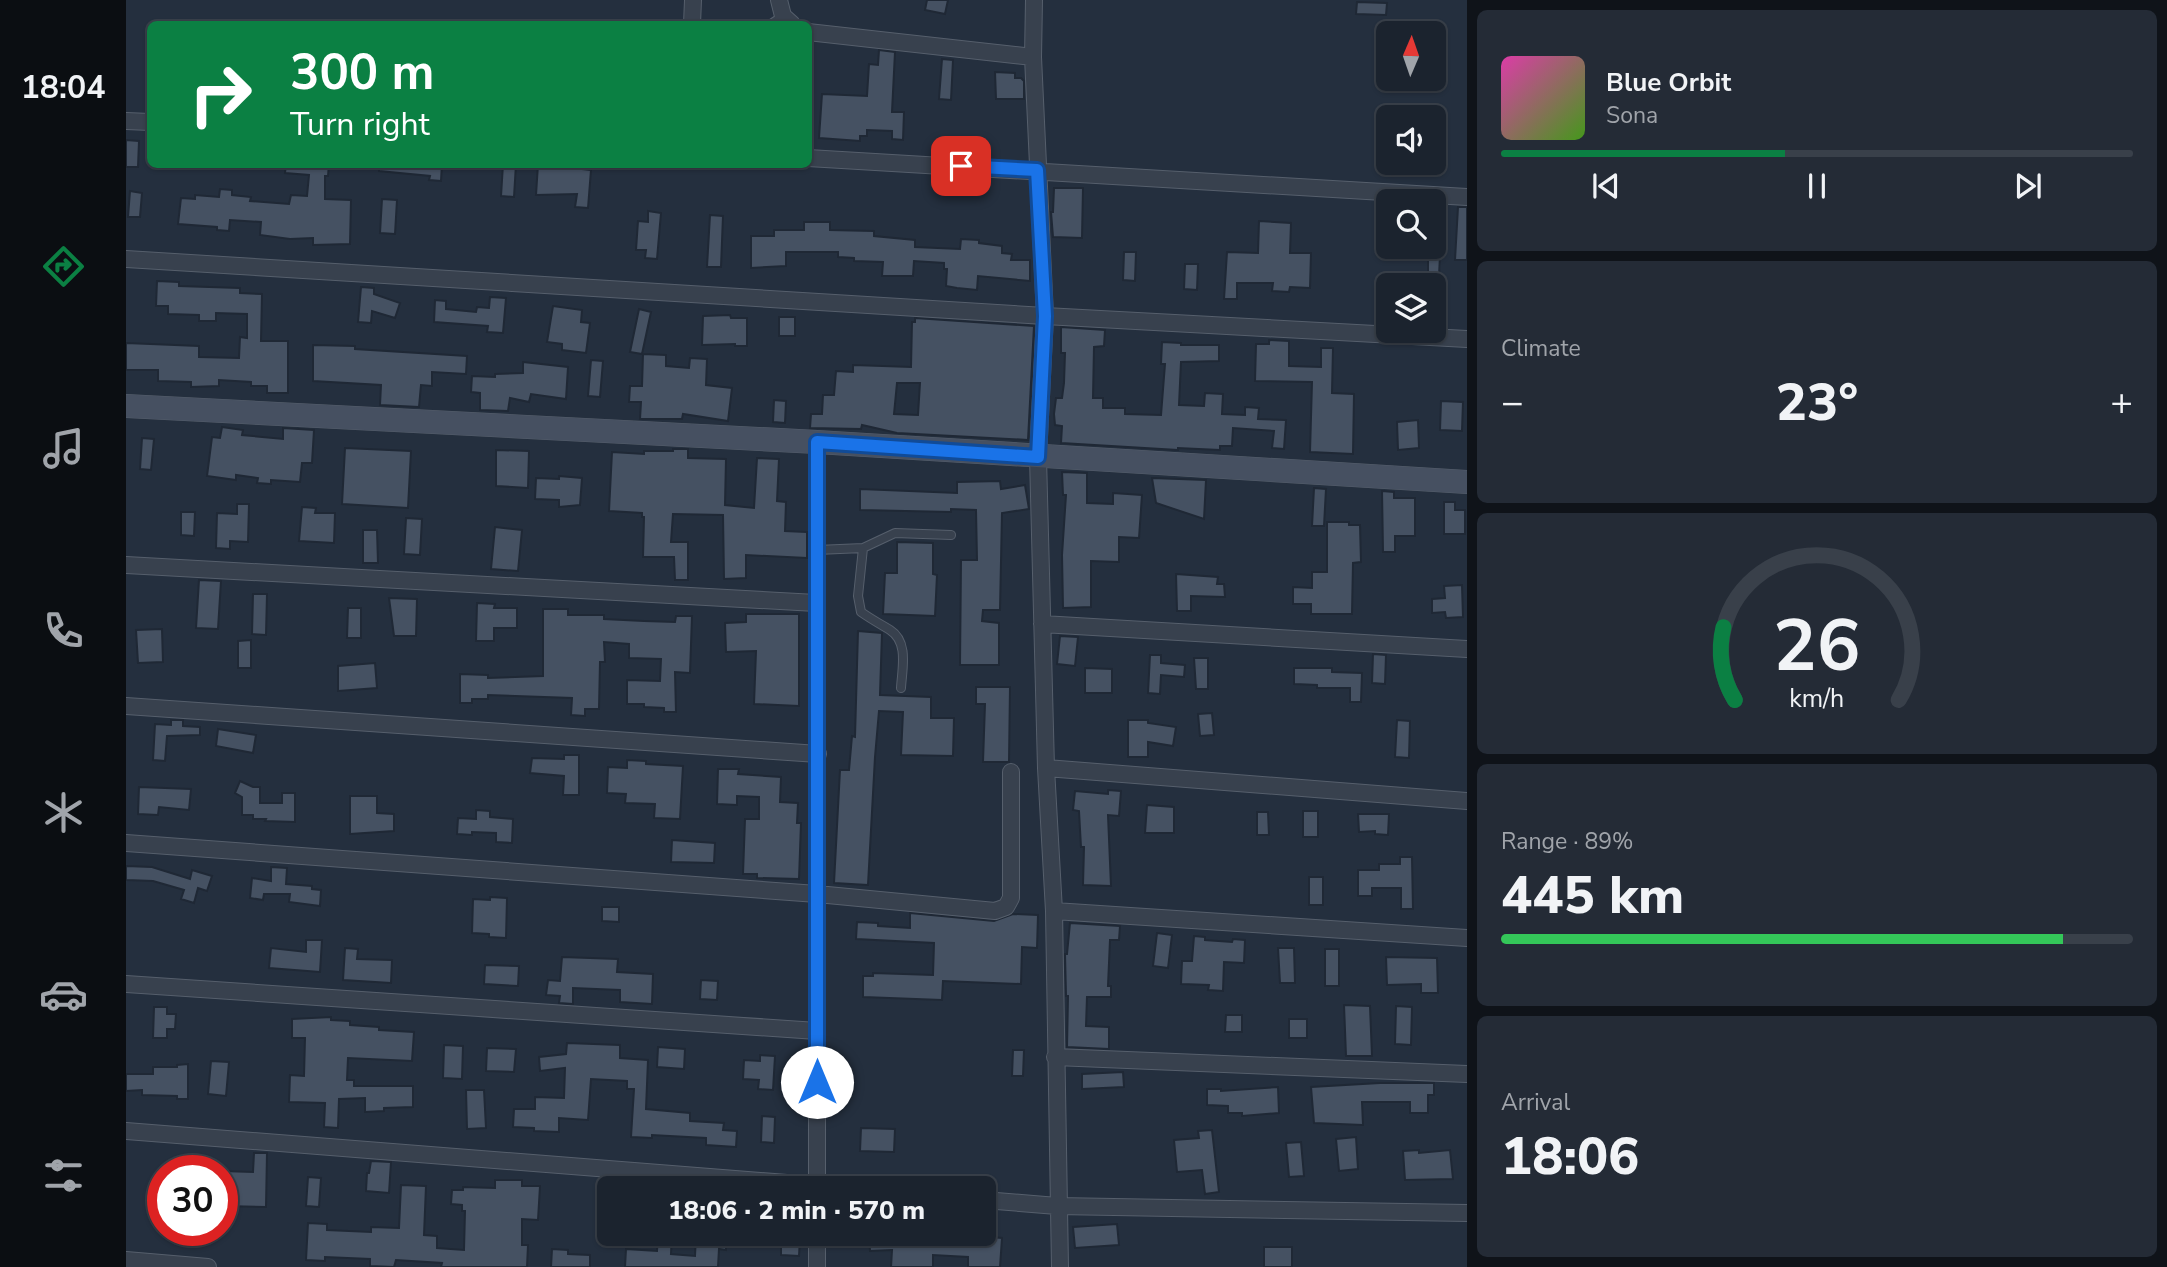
<!DOCTYPE html>
<html lang="en">
<head>
<meta charset="utf-8">
<style>
	:root { --surface:#1b232e; --page:#242b36; --text:#f1f3f6; --muted:#a0a4aa; --line:#39404a; --accent:#0b8043 }
	body { margin:0; font-family:"Nunito Sans",sans-serif; background:var(--page); color:var(--text); height:100vh; display:flex; flex-direction:column; font-size:26px; white-space:nowrap }
	* { box-sizing:border-box; margin:0 }
	p { font-size:23px; color:var(--muted) }
	.icon { flex:none; width:38px; height:38px; fill:none; stroke:currentColor; stroke-width:2; stroke-linecap:round; stroke-linejoin:round }
	.map { position:relative; flex:1; overflow:hidden }
	.side { display:flex; flex-direction:column; gap:10px; padding:10px; background:#0f1319; width:700px }
	.side>* { flex:none }
	.banner { position:absolute; left:21px; top:21px; width:665px; height:147px; border-radius:10px; box-shadow:0 2px 5px #0004,0 0 0 2px var(--line); background:#0b8043; color:#fff; overflow:hidden }
	.needle { width:46px; rotate:2deg }
	.fabs { position:absolute; left:1250px; top:21px; display:grid; gap:14px }
	.fabs a { display:grid; place-items:center; width:70px; height:70px; border-radius:10px; background:var(--surface); box-shadow:0 2px 5px #0004,0 0 0 2px var(--line); font-size:35px }
	.speed { position:absolute; left:21px; top:1155px; display:flex; gap:14px; font-size:35px; font-weight:700; text-align:center }
	.speed>* { display:grid; place-content:center; width:91px; height:91px; border-radius:50%; background:var(--surface); box-shadow:0 2px 5px #0004,0 0 0 2px var(--line); line-height:1 }
	.speed .limit { border:10px solid #d22; background:#fff; color:#111 }
	.pin { position:absolute; display:grid; place-items:center; width:60px; height:60px; color:#fff; margin:-30px; border-radius:14px; box-shadow:0 4px 10px #0006 }
	.me { position:absolute; width:77px; margin:-38px; rotate:0deg; stroke-linejoin:round; filter:drop-shadow(0 0 5px #0008) }
	.turn { display:flex; align-items:center; gap:24px; height:147px; padding:0 28px; font-size:32px }
	.turn .icon { width:91px; height:91px; stroke-width:2.5 }
	.turn b { display:block; font-size:49px; line-height:60px }
	.big { font-size:52px; font-weight:800; line-height:1.1 }
	.side .card { flex:1; display:flex; flex-direction:column; justify-content:center; gap:10px; min-width:0; padding:0 24px; border-radius:10px; background:var(--page) }
	.side .dial { align-items:center; gap:0 }
	.dial svg { height:182px; overflow:visible; fill:none; stroke:var(--line); stroke-width:7; stroke-linecap:round; text-anchor:middle }
	.dial text { fill:var(--text); stroke:none }
	.song { display:flex; align-items:center; gap:21px }
	.cover { width:84px; height:84px; border-radius:10px; background:linear-gradient(135deg,hsl(320 70% 55%),hsl(100 70% 35%)) }
	.played { height:7px; border-radius:4px; background:linear-gradient(90deg,var(--accent) 45%,var(--line) 45%) }
	.keys { display:flex; justify-content:space-around; direction:ltr }
	.heat { display:flex; justify-content:space-between; align-items:center; font-size:38px; direction:ltr }
	.charge { height:10px; border-radius:5px; background:linear-gradient(90deg,#34c759 89%,var(--line) 0) }
	.trip { position:absolute; left:471px; top:1176px; width:399px; height:70px; border-radius:10px; background:var(--surface); box-shadow:0 2px 5px #0004,0 0 0 2px var(--line); font-weight:800; line-height:70px; text-align:center }
	main { display:flex; flex:1; min-height:0 }
	.tab-bar { display:flex; flex-direction:column; width:126px; justify-content:space-around; align-items:center; background:#0b0e12; color:var(--muted) }
	.tab-bar .icon { width:49px; height:49px }
	.tab-bar .active { color:var(--accent) }
	.tab-bar b { font-size:32px; color:var(--text) }
	.map>svg:first-child { display:block }
</style>
</head>
<body>
<main>
<nav class="tab-bar">
<b>18:04</b>
<svg class="icon active" aria-label="directions" viewBox="0 0 24 24"><path d="M12 3l9 9-9 9-9-9zM9 14v-3h6M13 9l2 2-2 2"/></svg>
<svg class="icon" aria-label="music" viewBox="0 0 24 24"><path d="M9 18V5l10-2v13"/><circle cx="6" cy="18" r="3"/><circle cx="16" cy="16" r="3"/></svg>
<svg class="icon" aria-label="phone" viewBox="0 0 24 24"><path d="M5 4h4l2 5-3 2q2 4 5 5l2-3 5 2v4C11 20 4 13 5 4z"/></svg>
<svg class="icon" aria-label="climate" viewBox="0 0 24 24"><path d="M12 3v18M4 7l16 10M4 17L20 7"/></svg>
<svg class="icon" aria-label="car" viewBox="0 0 24 24"><path d="M5 17H2v-5l4-1 3-4h7l3 4 3 1v5h-3M9 17h6M6 11h13"/><circle cx="7" cy="17" r="2"/><circle cx="17" cy="17" r="2"/></svg>
<svg class="icon" aria-label="filters" viewBox="0 0 24 24"><path d="M4 7h16M4 17h16"/><circle cx="9" cy="7" r="2"/><circle cx="15" cy="17" r="2"/></svg>
</nav>
<div class="map">
<svg width="1341" height="1267" viewBox="0 0 1341 1267">
	<rect width="100%" height="100%" fill="#242f3e"/>
	<path fill="#455162" stroke="#1f2835" stroke-width="2" fill-rule="evenodd" d="M801,0H822L819,14L799,10Z
		M1231,2L1261,3L1260,15L1230,14Z
		M753,50L769,52L766,112H778L777,140L766,139V131L741,130V136H734V141L693,138L696,94L741,96L743,64L752,65Z
		M816,59L827,60L825,100L813,99Z
		M869,72L889,73V78H895L898,81V99H870Z
		M0,140L13,141L12,167H0Z
		M160,164H203L202,176H199V199L225,200L224,244L187,245V238L164,239L134,235L135,222L104,220L103,231L91,230V227L52,224L55,198L69,199V195L93,197L94,189L106,190V195L125,197L124,201L163,204L165,195L181,196L183,175L159,173Z
		M253,164H316L315,181L303,180L304,176L253,171Z
		M377,164H390L388,197L375,196Z
		M412,164H448V168L465,170L462,208L449,207L451,194L410,195Z
		M928,188H957L956,238L927,237L925,212H927Z
		M4,191L16,193L14,217H2Z
		M256,199L271,200L269,234L254,233Z
		M1332,207H1341V260H1329Z
		M522,211L535,213L531,259L519,258L520,250H510L512,221L522,222Z
		M584,215L597,216L595,267H581Z
		M1133,221L1165,223L1164,253H1185L1184,288L1164,287L1163,292L1146,291L1147,283H1111V299H1098L1101,252L1132,253Z
		M678,222H704V230L748,231V236L789,240V247L834,249L835,239L853,240V243L876,246V253L886,254L885,260H904V281L852,276L851,290L831,288L820,286L821,269H818V263L788,261L787,276H756L757,262L728,261V258L712,257V252H660V266L625,268V236H648V230H678Z
		M998,252H1010L1009,281L997,280Z
		M1302,255H1314L1313,276H1302Z
		M1059,264H1072L1071,290L1058,289Z
		M31,281L53,282V286L114,288V293L136,294L135,341H162V393H141V386H125V382L93,380V386L65,387V382L32,381V370H0V343L73,346V357L113,358L114,337L121,338V314L90,313V321H73V315L42,314V306H30Z
		M235,287L248,288V294L274,303L269,318L246,311L245,323L232,322Z
		M364,297L380,298L377,333L361,332L362,326L308,322L309,300L320,301V309L350,312L351,307L363,308Z
		M427,306L456,310L455,322L464,323L460,353L436,350V344L421,342Z
		M513,309L525,312L516,354L504,352Z
		M604,315L605,318H621V346H609V344L576,345L577,316Z
		M653,317H669V336H653Z
		M789,318L908,326L902,440L771,433L736,425L735,429L684,428L685,414H696L697,395H708L710,371L727,372V365L785,367L786,322H789ZM771,383H794L792,415L768,414Z
		M935,327L979,330L978,346L968,347L967,398H977V408H999V414L1035,415L1039,364H1035L1036,342L1055,343V345H1093V361L1055,362L1053,405L1078,406L1079,393L1097,394L1096,414L1119,415V407L1133,408L1132,419L1160,420L1158,449L1146,448L1148,431L1107,428L1106,446H1094V450L1052,448V450L935,443L936,426L929,425L928,414L930,398H936L938,383L939,353H935Z
		M1143,340L1163,341V366L1195,367V348H1207L1206,393L1228,394L1227,454L1184,452L1186,382L1129,381L1130,344H1143Z
		M187,345L229,346V349L341,356L340,374L306,372V386L295,385L293,407L254,405L255,385L187,381Z
		M517,354L540,355V366L563,368L564,358L581,359L580,385L606,388L602,421L557,414L556,419H514L515,402H503L504,386H516Z
		M465,360L477,361L474,397L462,396Z
		M397,362L442,367L440,399L405,394L403,402L384,398L382,411L354,410V393L345,392L346,376L369,377V374L397,373Z
		M648,400L660,401L659,423L647,422Z
		M1315,401L1337,402L1336,431L1314,430Z
		M1292,420L1293,448L1272,450L1271,422Z
		M96,427L117,430L116,435L157,439V428L188,430L186,463H176L174,482L145,480V484L131,483L132,478L110,475V480L81,476L86,437L94,438Z
		M16,438L28,439L25,470L14,469Z
		M219,448L285,451L282,508L216,504Z
		M547,449H562V458L600,459L599,505L628,508L631,458L653,459L651,501L660,502L659,531L681,532V558L620,555V578L598,579L597,515L547,514L545,542H562V580H549L548,557H517L518,517H516V513L483,511L486,452L518,454V451H547Z
		M370,450L403,451L402,488L370,486Z
		M936,472L961,473V503L987,504V493L1016,495L1013,538L993,537V562L965,561V607L937,608L936,555L940,495H937Z
		M433,476L456,478L454,505L433,507V500L409,499L410,478L433,479Z
		M1026,478L1080,480L1078,519L1030,503Z
		M874,481L875,489L899,485L903,509L876,513L874,610H857L856,621L873,623V665H834L835,560H851L850,510L825,509V512L734,510V489L831,493V482Z
		M1188,488L1200,489L1198,526H1186Z
		M1256,491L1268,492V498H1289V536H1269V552H1257Z
		M1318,502H1329V510H1339V534H1318Z
		M111,504H123L122,542L104,541V549L90,548L91,513L111,514Z
		M176,507L190,508L189,513H209L208,543L173,541Z
		M55,512H69L68,536L55,535Z
		M280,518L296,519L294,555L278,554Z
		M1201,522H1223V525H1234L1235,562L1227,563L1226,614H1185V604H1167V587L1186,588V572H1201Z
		M369,527L396,530L392,571L365,569Z
		M237,530H251L252,563H237Z
		M771,542L807,543V574L811,575L809,616L757,614L759,573H771Z
		M1050,574L1092,577L1091,584H1098L1099,597L1065,596V611H1051Z
		M73,580L95,581L92,629L70,628Z
		M1336,585L1337,617L1320,618L1319,612L1306,613V599L1319,598L1318,586Z
		M127,594H141L140,635L126,634Z
		M263,598L291,599L290,636H268Z
		M351,603L369,604L368,608H391V628H368V641H350Z
		M222,608H235V638H221Z
		M417,609H442V615H478V619L518,621L549,622L550,616H566L564,673L549,672L550,712H538V708L518,707V704H501V680L534,681L535,659L503,658V644L478,642L479,662H474L473,709H459V716L445,715L446,698L362,695V699H346V703H334V674L362,675V678L417,676Z
		M620,614H673V706L628,704L630,651L600,652L599,623L620,622Z
		M36,629L37,662L12,663L10,630Z
		M732,631L756,633L754,695L805,697V718H828L827,756L775,755L777,712L753,711L749,757L742,885L708,883L714,770H723L726,736L729,737Z
		M934,636L952,637L949,666L931,664Z
		M125,640V668H112V641Z
		M1247,654L1260,655L1259,684L1246,683Z
		M1024,655H1035V663L1059,665L1058,677L1035,675L1034,694L1022,693Z
		M1068,658H1082V689H1070Z
		M249,663L251,688L212,691V666Z
		M959,668L986,669V693H959Z
		M1168,668H1206V672L1236,673L1235,702H1224V688H1191V685L1168,684Z
		M850,687H884L883,762H857L859,704H850Z
		M1086,713L1088,735L1074,736L1072,714Z
		M45,720H57V726L74,727V735L41,736L39,761L27,760L29,724L45,725Z
		M1002,720H1022V723L1050,727L1047,746L1022,742V757H1002Z
		M1271,720L1284,721L1283,758L1269,757Z
		M92,729L130,735L127,753L90,746Z
		M438,755H453V795H437L438,776L404,773L406,758L438,759Z
		M501,760L520,761V764L557,766L554,819L528,818L529,804L499,803L500,794L481,793L482,767L501,768Z
		M592,769H613L612,774L655,777L654,802L672,803L671,823H675L673,879L631,878V874H617L619,819H633V797L611,796V805L591,804Z
		M114,781L127,787H134V803H156V793H169V822L139,821L140,819H127V815H116V797L109,793Z
		M13,787L65,789L63,810L33,807L32,815L12,814Z
		M982,790L995,791L993,816L982,815L985,886L957,885L958,847H955L953,811L947,810L949,791L982,794Z
		M224,796H251V813L268,814V831L224,834Z
		M1021,805L1048,807V833H1019Z
		M350,810L364,811V817L387,819L386,843L370,842V833L346,832V835L331,834L332,818L350,819Z
		M1177,811H1192V837H1177Z
		M1131,812H1142L1143,835H1131Z
		M1232,814H1263L1262,835L1249,834V831L1233,832Z
		M546,840L589,843L588,863L545,862Z
		M1274,857H1286L1287,909H1275V888H1246V896H1232V870H1253V864H1274Z
		M0,866L26,867L64,879L66,870L86,876L81,891L72,888L68,903L55,899L58,890L27,881L0,880Z
		M145,867L161,868L160,884L186,886V889L195,890L194,906L163,902L164,894H138L137,900L124,898L126,878L145,881Z
		M1183,877H1197V905H1183Z
		M364,897L381,898L380,938L363,937V934L346,933L347,899L364,900Z
		M476,907H493V922L476,921Z
		M784,913L868,921L887,914L912,915L911,948L896,947L895,984L817,981L816,1000L737,997V976H747V973L807,975L808,943L730,939L731,922L752,923V926L784,928Z
		M944,923L994,926L993,940H984L982,986H985V997H961L960,1026L983,1027V1049L941,1047L942,996H940L939,954H941Z
		M1031,933L1046,935L1042,968L1027,966Z
		M1068,936L1079,937V940L1106,942L1107,939L1119,940L1118,963L1098,962L1097,991L1082,990L1083,985L1055,984L1056,961H1066Z
		M180,940H196L194,972L143,968L145,948L180,952Z
		M219,948L232,949L231,959L266,960L265,983L217,980Z
		M1152,948H1168L1169,983H1154Z
		M1199,949H1213V986H1199Z
		M436,957L492,959L491,972L527,974L526,1004L494,1002V990L447,988V1004L433,1003L434,996L420,995L422,980L434,981Z
		M1260,957L1311,958L1312,993H1295V984L1261,985Z
		M359,965L393,966L392,986L358,984Z
		M575,980L592,981L591,1000L574,999Z
		M1218,1005L1244,1006L1246,1056H1220Z
		M1270,1006L1286,1007L1285,1045L1269,1044Z
		M28,1007H41V1014H50L49,1029H41V1038H27Z
		M1100,1015H1116V1032H1099Z
		M205,1017V1020L224,1021V1025L253,1027V1030L288,1032L286,1061L222,1058L221,1080H228V1086H287V1107L258,1108V1111L239,1112V1098L213,1099L212,1128L198,1127L199,1103L163,1102L164,1075L178,1076L179,1038H166V1019Z
		M1163,1019H1181V1038H1163Z
		M441,1043L494,1045V1058L522,1060L520,1109L564,1113V1121L598,1123L597,1130L611,1131L610,1147L580,1145V1138L526,1135V1138L505,1137L508,1089H501V1081L465,1079L462,1120L433,1118V1132L408,1131V1128L387,1127L388,1109H409V1097L438,1098L439,1068L414,1071L413,1057L440,1054Z
		M318,1045L337,1046L336,1079L317,1078Z
		M532,1047L559,1049L558,1069L531,1067Z
		M361,1048L390,1049L388,1072L360,1071Z
		M887,1050H898L897,1076H886Z
		M634,1055L649,1056L647,1090L632,1089L633,1080L617,1079L618,1060L634,1061Z
		M85,1061L103,1062L100,1096L82,1094Z
		M62,1064V1099H51V1096L16,1095V1090L0,1091V1074H27V1067H51V1065Z
		M997,1072L998,1087L956,1089V1074Z
		M1254,1083H1308V1095H1302V1113H1284V1102H1236L1237,1125L1188,1123L1185,1087Z
		M1152,1087L1153,1113L1116,1116V1113H1102V1106L1081,1105V1089H1095V1091Z
		M340,1090H358L360,1128L341,1129Z
		M636,1116L649,1117L648,1143L635,1142Z
		M735,1128L769,1129L768,1152L734,1151Z
		M1086,1130L1093,1192L1079,1194L1076,1170L1051,1172L1048,1140L1073,1138L1072,1131Z
		M1230,1137L1232,1169L1213,1171L1210,1139Z
		M1175,1142L1178,1176L1163,1177L1160,1143Z
		M1293,1150V1153L1324,1150L1327,1179L1279,1180L1277,1151Z
		M128,1153H141L140,1207L96,1206V1171L127,1172Z
		M245,1161L265,1162L263,1193L240,1191L241,1173H243Z
		M182,1177L195,1178L193,1207L180,1206Z
		M369,1180H396V1186H414L412,1220L396,1219V1245H402L401,1267H315L316,1263L270,1260L268,1267L244,1266V1259L199,1257V1261L180,1260L182,1223L201,1224V1230L245,1232V1227L273,1228L275,1185L300,1186L298,1235L311,1236V1248L338,1250L339,1211H336V1205L325,1204L326,1190H337V1187L369,1188Z
		M991,1224L993,1245L949,1248L947,1227Z
		M532,1234H546L545,1254L569,1256L570,1234H600V1250L593,1249L592,1267H499L500,1249L531,1251Z
		M821,1234H855V1236L876,1238L874,1267H842V1257L807,1255V1267H765L766,1250L744,1251L743,1236L821,1238Z
		M655,1237L674,1238L673,1256L655,1255Z
		M1138,1247H1166V1267H1138Z
		M426,1249L442,1250V1254L464,1255V1267H425Z"/>
	<g fill="none" stroke-linecap="round" stroke-linejoin="round">
		<g stroke="#565f6c" stroke-width="10">
			<path id="lane" d="M645,24L657,16
				M737,548L732,596L735,612C745,619 754,624 764,630C783,642 776,669 775,688
				M691,550L737,548L769,533L825,535"/>
		</g>
		<g stroke="#565f6c" stroke-width="18">
			<path id="street" d="M653,0L657,16L666,24
				M908,0L907,57L919,316L912,457L920,768L928,911L934,1267
				M566,24L567,0
				M682,32L907,57
				M0,121L24,122
				M682,158L1341,197
				M0,259L919,316L1341,339
				M0,565L690,603
				M916,624L1341,649
				M0,706L692,754
				M920,768L1341,801
				M0,843L691,894L869,911L880,907L885,898V772
				M928,911L1341,938
				M0,984L691,1031
				M929,1057L1341,1074
				M0,1131L725,1188
				M691,1188V442
				M858,1200L931,1206L1341,1213
				M0,1260L82,1267
				M691,1267V1234"/>
		</g>
		<g stroke="#565f6c" stroke-width="24">
			<path id="secondary" d="M0,406L691,442L1341,482"/>
		</g>
		<use href="#lane" stroke="#38414e" stroke-width="8"/>
		<use href="#street" stroke="#38414e" stroke-width="16"/>
		<use href="#secondary" stroke="#465061" stroke-width="23"/>
	</g>
	<g fill="none" stroke-linecap="round" stroke-linejoin="round">
		<g stroke="#114b97" stroke-width="18">
			<path id="route" d="M691,1082V442L912,457L919,316L911,170L835,166"/>
		</g>
		<use href="#route" stroke="#1a73e8" stroke-width="12"/>
	</g>
</svg>
<div class="fabs">
<a><svg class="needle" viewBox="-14 -14 28 28"><path d="M0-13l5 13h-10z" fill="#e53935"/><path d="M0 13l5-13h-10z" fill="#a0a4aa"/></svg></a>
<a><svg class="icon" aria-label="sound" viewBox="0 0 24 24"><path d="M4 9h4l5-4v14l-5-4H4zM17 9q2 3 0 6"/></svg></a>
<a><svg class="icon" aria-label="search" viewBox="0 0 24 24"><circle cx="10" cy="10" r="6"/><path d="M15 15l6 6"/></svg></a>
<a><svg class="icon" aria-label="layers" viewBox="0 0 24 24"><path d="M12 4l9 5-9 5-9-5zM3 14l9 5 9-5"/></svg></a>
</div>
<div class="speed"><div class="limit">30</div></div>
<div class="pin" style="left:835px;top:166px;background:#d93025"><svg class="icon" aria-label="arrive" viewBox="0 0 24 24"><path d="M6 21V4h12l-3 4 3 4H6"/></svg></div>
<svg class="me" style="left:691px;top:1082px" viewBox="-20 -20 40 40"><circle r="19" fill="#fff"/><path d="M0-13L10 11 0 6-10 11z" fill="#1a73e8"/></svg>
<div class="trip">18:06 · 2 min · 570 m</div>
<div class="banner">
<div class="turn"><svg class="icon" aria-label="right" viewBox="0 0 24 24"><path d="M7 20v-9h11M14 6l5 5-5 5"/></svg><div><b>300 m</b>Turn right</div></div>
</div>
</div>
<section class="side">
<div class="card">
<div class="song"><i class="cover"></i><div><b>Blue Orbit</b><p>Sona</p></div></div>
<div class="played"></div>
<div class="keys"><svg class="icon" aria-label="previous" viewBox="0 0 24 24"><path d="M18 5L8 12l10 7zM5 5v14"/></svg><svg class="icon" aria-label="pause" viewBox="0 0 24 24"><path d="M8 5v14M16 5v14"/></svg><svg class="icon" aria-label="next" viewBox="0 0 24 24"><path d="M6 5l10 7-10 7zM19 5v14"/></svg></div>
</div>
<div class="card"><p>Climate</p>
<div class="heat"><a>−</a><b class="big">23°</b><a>+</a></div>
</div>
<div class="card dial"><svg viewBox="0 0 100 80">
<path d="M14 69A42 42 0 1 1 86 69"/>
<path d="M14 69A42 42 0 0 1 9 37" stroke="#0b8043"/>
<text x="50" y="56" font-size="32" font-weight="700">26</text>
<text x="50" y="72" font-size="11">km/h</text>
</svg></div>
<div class="card"><p>Range · 89%</p><b class="big">445 km</b><div class="charge"></div></div>
<div class="card"><p>Arrival</p><b class="big">18:06</b></div>
</section>
</main>
</body>
</html>
